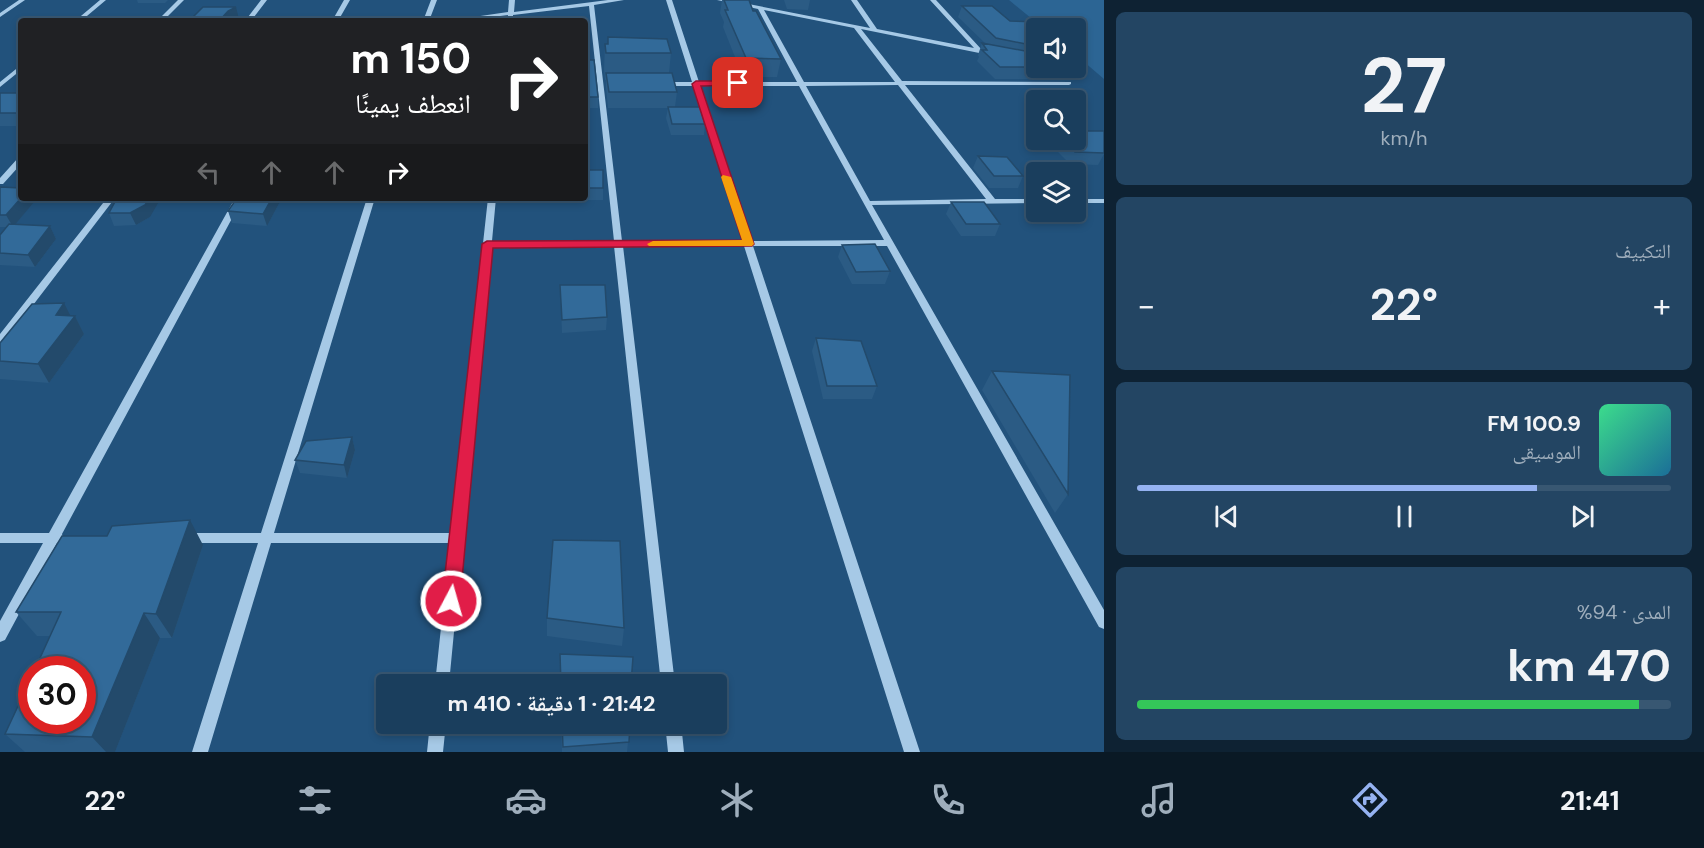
<!DOCTYPE html>
<html lang="ar">
<head>
<meta charset="utf-8">
<style>
	:root { --surface:#1a3e5d; --page:#234563; --text:#f1f3f6; --muted:#9faebc; --line:#385772; --accent:#95b2f1 }
	body { margin:0; font-family:"DM Sans","Noto Naskh Arabic",sans-serif; background:var(--page); color:var(--text); direction:rtl; height:100vh; display:flex; flex-direction:column; font-size:22px; white-space:nowrap }
	* { box-sizing:border-box; margin:0 }
	p { font-size:20px; color:var(--muted) }
	.icon { flex:none; width:33px; height:33px; fill:none; stroke:currentColor; stroke-width:2; stroke-linecap:round; stroke-linejoin:round }
	.map { position:relative; flex:1; overflow:hidden; direction:ltr }
	.panel { display:flex; flex-direction:column; gap:12px; padding:12px; background:#0e2233; width:600px }
	.panel>* { flex:none }
	.guide { position:absolute; left:18px; top:18px; width:570px; height:183px; border-radius:6px; box-shadow:0 3px 9px #0003,0 0 0 2px var(--line); direction:rtl; background:#202124; color:#fff; overflow:hidden }
	.controls { position:absolute; left:1026px; top:18px; display:grid; gap:12px }
	.controls a { display:grid; place-items:center; width:60px; height:60px; border-radius:6px; background:var(--surface); box-shadow:0 3px 9px #0003,0 0 0 2px var(--line); font-size:30px }
	.speed { position:absolute; left:18px; top:656px; display:flex; gap:12px; font-size:30px; font-weight:700; text-align:center }
	.speed>* { display:grid; place-content:center; width:78px; height:78px; border-radius:50%; background:var(--surface); box-shadow:0 3px 9px #0003,0 0 0 2px var(--line); line-height:1 }
	.speed .limit { border:9px solid #d22; background:#fff; color:#111 }
	.pin { position:absolute; display:grid; place-items:center; width:51px; height:51px; color:#fff; margin:-26px; border-radius:12px; box-shadow:0 3px 9px #0006 }
	.me { position:absolute; width:66px; margin:-33px; rotate:6deg; stroke-linejoin:round; filter:drop-shadow(0 0 4px #0008) }
	.turn { display:flex; align-items:center; gap:21px; height:126px; padding:0 18px; font-size:27px }
	.turn .icon { width:78px; height:78px; stroke-width:2.5 }
	.turn b { display:block; font-size:42px; line-height:51px }
	.lanes { display:flex; align-items:center; height:57px; padding:0 18px; background:#0003; justify-content:center; gap:30px; direction:ltr }
	.lanes .off { opacity:.35 }
	.big { font-size:45px; font-weight:700; line-height:1.1 }
	.panel .widget { flex:1; display:flex; flex-direction:column; justify-content:center; gap:9px; min-width:0; padding:0 21px; border-radius:9px; background:var(--page) }
	.panel .dial { align-items:center; gap:0 }
	.dial b { font-size:78px; line-height:1 }
	.song { display:flex; align-items:center; gap:18px }
	.cover { width:72px; height:72px; border-radius:9px; background:linear-gradient(135deg,hsl(150 70% 55%),hsl(200 70% 35%)) }
	.played { height:6px; border-radius:3px; background:linear-gradient(90deg,var(--accent) 75%,var(--line) 75%) }
	.keys { display:flex; justify-content:space-around; direction:ltr }
	.heat { display:flex; justify-content:space-between; align-items:center; font-size:33px; direction:ltr }
	.charge { height:9px; border-radius:4px; background:linear-gradient(90deg,#34c759 94%,var(--line) 0) }
	.trip { position:absolute; left:376px; top:674px; width:351px; height:60px; border-radius:6px; background:var(--surface); box-shadow:0 3px 9px #0003,0 0 0 2px var(--line); font-weight:700; line-height:60px; text-align:center; direction:rtl }
	.dock { display:flex; height:96px; justify-content:space-around; align-items:center; background:#0a1925; color:var(--muted) }
	.dock .icon { width:42px; height:42px }
	.dock .active { color:var(--accent) }
	.dock b { font-size:27px; color:var(--text) }
	main { display:flex; flex:1; min-height:0 }
	.map>svg:first-child { display:block }
</style>
</head>
<body>
<main>
<section class="panel">
<div class="widget dial"><b>27</b><p>km/h</p></div>
<div class="widget"><p>التكييف</p>
<div class="heat"><a>−</a><b class="big">22°</b><a>+</a></div>
</div>
<div class="widget">
<div class="song"><i class="cover"></i><div><b>100.9 FM</b><p>الموسيقى</p></div></div>
<div class="played"></div>
<div class="keys"><svg class="icon" aria-label="previous" viewBox="0 0 24 24"><path d="M18 5L8 12l10 7zM5 5v14"/></svg><svg class="icon" aria-label="pause" viewBox="0 0 24 24"><path d="M8 5v14M16 5v14"/></svg><svg class="icon" aria-label="next" viewBox="0 0 24 24"><path d="M6 5l10 7-10 7zM19 5v14"/></svg></div>
</div>
<div class="widget"><p>المدى · 94%</p><b class="big">470 km</b><div class="charge"></div></div>
</section>
<div class="map">
<svg width="1104" height="752" viewBox="0 0 1104 752">
	<rect width="100%" height="100%" fill="#22527c"/>
	<path fill="#2c6594" d="M1009,0H1104V79L1076,55V28H1043Z"/>
	<g fill="none" stroke-linecap="round" stroke-linejoin="round">
		<path fill="#a6c9e6" fill-rule="evenodd" d="M19,0H25L0,17V13Z
			M100,0H106L81,21H75Z
			M178,0H184L163,21H157Z
			M261,0H267L251,21H245Z
			M344,0H350L338,21H332Z
			M431,0H437L429,21H423Z
			M509,0H515L514,12L608,0H624L594,5L622,241H743L694,86H661L658,84L661,82H692L666,0H672L699,82H797L758,9L717,0H728L870,28L851,0H857L877,29L974,48L930,0H936L982,50L997,54L994,56L861,29L902,81L1071,82V84L1069,85H905L995,199H1036V203L872,205L1104,610V629L1099,627L887,246H753L920,752H904L744,246H623L675,684H661L614,246L491,247L449,684H435L450,543H271L208,752H192L258,543H186L181,542L180,538L181,534L186,533H261L367,198H375L274,533H451L488,198H496L492,241H614L589,6L513,15V21H507L508,15L462,21H446L508,12ZM764,10L854,28L895,82H804ZM898,85L986,199L870,201L806,86ZM700,86H799L884,240L751,241Z
			M21,65V70L0,87V82Z
			M18,158H21V164L3,184H0V178Z
			M107,198H115L4,343L0,344V334Z
			M235,198H243L62,534L63,538L62,542L57,543L5,640L0,642V621L43,543H0V533H49Z
			M1076,199H1104V203H1076Z
			M430,723H446L443,752H427Z
			M665,723H681L684,752H668Z"/>
	</g>
	<path fill="#2b5b84" d="M137,0H168L165,3H138Z
		M722,0H749L753,11L781,59L777,77H743L723,27L724,22L720,13Z
		M784,0H810L808,10L787,9Z
		M962,6L1010,21L1036,28V68H1076V64L1079,67L1073,79H995L977,61L979,57L978,55L982,43L986,44L958,17Z
		M608,37L671,53L669,73L677,92L675,107L705,124L704,135H671L666,118L668,108H608L606,88V80H605L604,70L605,44H608Z
		M585,60L598,97V108H585Z
		M0,93H21V126H0Z
		M1104,131V154L1098,165L1070,164L1048,142L1049,140H1076Z
		M978,156L1023,176L1018,188H989L973,168Z
		M585,170L603,188V200H572V198H585Z
		M0,187L35,201L15,224L50,226L56,239L35,267L0,265V235L7,227H0Z
		M117,198L150,217L136,225L114,226L109,213Z
		M282,198L267,226L232,223L228,211Z
		M951,202L1000,224L995,236H961L946,214Z
		M842,245L890,271L885,284H852L838,257Z
		M560,285L607,317L606,330L562,333Z
		M71,315L75,316L84,334L49,383L0,379V343Z
		M816,338L877,386L872,399H823L812,351Z
		M992,371L1068,494L1055,513L982,390Z
		M352,437L355,450L347,478L300,473L295,460Z
		M203,545L172,638H160L115,752H25L5,734L50,636H37L16,612Z
		M547,618L624,628L622,646L547,636Z
		M561,723H630L627,752H562Z"/>
	<path fill="#234a6b" d="M236,7L239,19L236,21H219L228,11Z
		M21,198H33L35,201L13,227L6,215Z
		M150,198H161L150,217L136,225L130,213Z
		M272,198H282L267,226L263,214Z
		M50,226L56,239L35,267L28,255Z
		M64,303L72,319L75,316L84,334L49,383L38,364L56,315Z
		M352,437L355,450L347,478L344,465Z
		M190,520L203,545L172,638L156,614Z
		M144,613L160,638L115,752H106L92,737Z"/>
	<path fill="#326a99" stroke="#234a6b" stroke-width="1.5" d="M724,0H749L753,11H756L781,59L746,58L725,10H728Z
		M962,6H992L1010,21L1042,22L1049,28H1036V46L996,38Z
		M203,7H236L228,11L219,21H189Z
		M608,37L667,39L671,53H606L605,44H608Z
		M982,43L1036,53V67H1000L982,50H987Z
		M585,60H594L598,97H585Z
		M606,73H672L677,92H609Z
		M0,93H21V113H0Z
		M668,107H700L705,124H672Z
		M1076,131H1104V153L1075,152L1062,140H1076Z
		M978,156L1007,157L1023,176H994Z
		M585,170H603V188H585Z
		M0,187L21,188V198L6,215H0Z
		M117,198H150L145,205L130,213H109Z
		M237,198H272L263,214L228,211Z
		M951,202H984L1000,224H966Z
		M9,224L50,226L28,255L0,253V235Z
		M875,244L890,271L856,272L842,245Z
		M560,285H605L607,317L562,320Z
		M64,303L56,315L75,316L38,364L0,361V343L32,304Z
		M816,338L861,341L877,386H827Z
		M992,371L1070,375L1068,494Z
		M352,437L344,465L295,460L306,441Z
		M190,520L156,614L144,613L92,737L5,734L32,676V720H82V669H35L61,612H16L62,536H107L112,526Z
		M553,540L620,541L624,628L547,618Z
		M560,654L633,657L631,684H561Z
		M562,723H630L629,742L563,747Z"/>
	<path fill="#e11d48" stroke="#92132f" stroke-width="1.5" d="M738,81L741,82V85L701,86L754,244L752,246L493,248L460,601L457,606L451,608L445,606L442,601L482,244L487,241L742,240L692,84L696,81Z"/>
	<path fill="#f59e0b" d="M723,175L731,177L754,244L752,246H649L647,244L653,241L742,240L721,177Z"/>
</svg>
<div class="controls">
<a><svg class="icon" aria-label="sound" viewBox="0 0 24 24"><path d="M4 9h4l5-4v14l-5-4H4zM17 9q2 3 0 6"/></svg></a>
<a><svg class="icon" aria-label="search" viewBox="0 0 24 24"><circle cx="10" cy="10" r="6"/><path d="M15 15l6 6"/></svg></a>
<a><svg class="icon" aria-label="layers" viewBox="0 0 24 24"><path d="M12 4l9 5-9 5-9-5zM3 14l9 5 9-5"/></svg></a>
</div>
<div class="speed"><div class="limit">30</div></div>
<div class="pin" style="left:738px;top:83px;background:#d93025"><svg class="icon" aria-label="arrive" viewBox="0 0 24 24"><path d="M6 21V4h12l-3 4 3 4H6"/></svg></div>
<svg class="me" style="left:451px;top:601px" viewBox="-20 -20 40 40"><circle r="17" fill="#e11d48" stroke="#fff" stroke-width="3"/><path d="M0-11L8 9 0 5-8 9z" fill="#fff"/></svg>
<div class="trip">21:42 · 1 دقيقة · 410 m</div>
<div class="guide">
<div class="turn"><svg class="icon" aria-label="right" viewBox="0 0 24 24"><path d="M7 20v-9h11M14 6l5 5-5 5"/></svg><div><b>150 m</b>انعطف يمينًا</div></div>
<div class="lanes"><svg class="icon off" aria-label="left" viewBox="0 0 24 24"><path d="M17 20v-9H6M10 6l-5 5 5 5"/></svg><svg class="icon off" aria-label="ahead" viewBox="0 0 24 24"><path d="M12 20V5M6 11l6-6 6 6"/></svg><svg class="icon off" aria-label="ahead" viewBox="0 0 24 24"><path d="M12 20V5M6 11l6-6 6 6"/></svg><svg class="icon" aria-label="right" viewBox="0 0 24 24"><path d="M7 20v-9h11M14 6l5 5-5 5"/></svg></div>
</div>
</div>
</main>
<nav class="dock">
<b>21:41</b>
<svg class="icon active" aria-label="directions" viewBox="0 0 24 24"><path d="M12 3l9 9-9 9-9-9zM9 14v-3h6M13 9l2 2-2 2"/></svg>
<svg class="icon" aria-label="music" viewBox="0 0 24 24"><path d="M9 18V5l10-2v13"/><circle cx="6" cy="18" r="3"/><circle cx="16" cy="16" r="3"/></svg>
<svg class="icon" aria-label="phone" viewBox="0 0 24 24"><path d="M5 4h4l2 5-3 2q2 4 5 5l2-3 5 2v4C11 20 4 13 5 4z"/></svg>
<svg class="icon" aria-label="climate" viewBox="0 0 24 24"><path d="M12 3v18M4 7l16 10M4 17L20 7"/></svg>
<svg class="icon" aria-label="car" viewBox="0 0 24 24"><path d="M5 17H2v-5l4-1 3-4h7l3 4 3 1v5h-3M9 17h6M6 11h13"/><circle cx="7" cy="17" r="2"/><circle cx="17" cy="17" r="2"/></svg>
<svg class="icon" aria-label="filters" viewBox="0 0 24 24"><path d="M4 7h16M4 17h16"/><circle cx="9" cy="7" r="2"/><circle cx="15" cy="17" r="2"/></svg>
<b>22°</b>
</nav>
</body>
</html>
